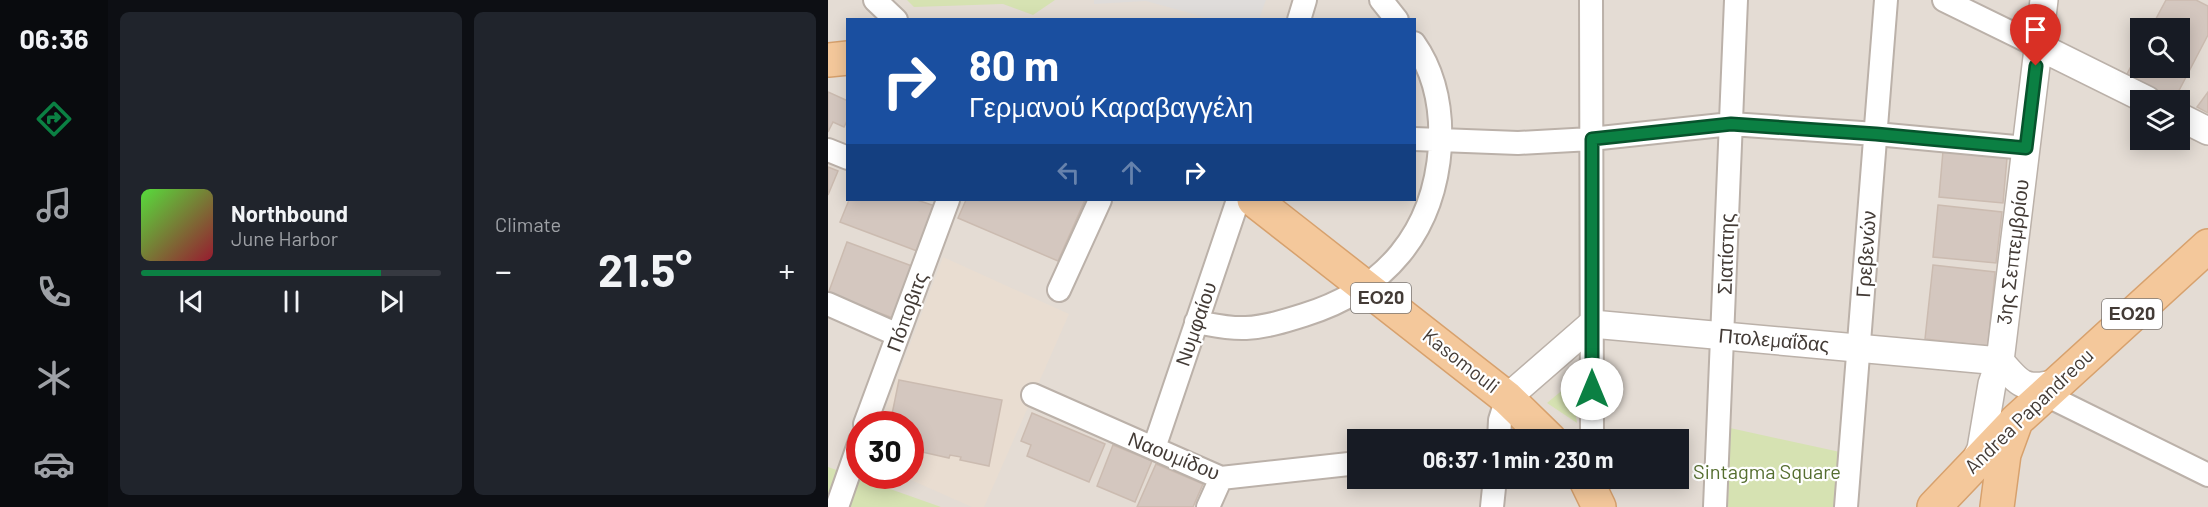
<!DOCTYPE html>
<html lang="en">
<head>
<meta charset="utf-8">
<style>
	:root { --surface:#171b24; --page:#20242c; --text:#f1f3f6; --muted:#9ea1a6; --line:#363941; --accent:#0b8043 }
	body { margin:0; font-family:Barlow,sans-serif; background:var(--page); color:var(--text); height:100vh; display:flex; flex-direction:column; font-size:22px; white-space:nowrap }
	* { box-sizing:border-box; margin:0 }
	p { font-size:20px; color:var(--muted) }
	.icon { flex:none; width:33px; height:33px; fill:none; stroke:currentColor; stroke-width:2; stroke-linecap:round; stroke-linejoin:round }
	.map { position:relative; flex:1; overflow:hidden }
	.sheet { display:flex; flex-direction:column; gap:12px; padding:12px; background:#0d0f14; width:720px }
	.sheet>* { flex:none }
	.top-card { position:absolute; left:18px; top:18px; width:570px; height:183px; border-radius:0px; box-shadow:0 3px 15px #0003; background:#1a4fa0; color:#fff; overflow:hidden }
	.buttons { position:absolute; left:1302px; top:18px; display:grid; gap:12px }
	.buttons a { display:grid; place-items:center; width:60px; height:60px; border-radius:0px; background:var(--surface); box-shadow:0 3px 15px #0003; font-size:30px }
	.speed { position:absolute; left:18px; top:411px; display:flex; gap:12px; font-size:30px; font-weight:700; text-align:center }
	.speed>* { display:grid; place-content:center; width:78px; height:78px; border-radius:50%; background:var(--surface); box-shadow:0 3px 15px #0003; line-height:1 }
	.speed .limit { border:9px solid #d22; background:#fff; color:#111 }
	.pin { position:absolute; display:grid; place-items:center; width:51px; height:51px; color:#fff; margin:-62px -26px; border-radius:50% 50% 50% 0; rotate:-45deg; box-shadow:0 0 6px #0007 }
	.pin .icon { rotate:45deg }
	.me { position:absolute; width:66px; margin:-33px; rotate:0deg; stroke-linejoin:round; filter:drop-shadow(0 0 4px #0008) }
	.turn { display:flex; align-items:center; gap:21px; height:126px; padding:0 24px; font-size:27px }
	.turn .icon { width:78px; height:78px; stroke-width:2.5 }
	.turn b { display:block; font-size:42px; line-height:51px }
	.lanes { display:flex; align-items:center; height:57px; padding:0 24px; background:#0003; justify-content:center; gap:30px; direction:ltr }
	.lanes .off { opacity:.35 }
	.big { font-size:45px; font-weight:700; line-height:1.1 }
	.sheet .tile { flex:1; display:flex; flex-direction:column; justify-content:center; gap:9px; min-width:0; padding:0 21px; border-radius:9px; background:var(--page) }
	.song { display:flex; align-items:center; gap:18px }
	.cover { width:72px; height:72px; border-radius:9px; background:linear-gradient(135deg,hsl(110 70% 55%),hsl(350 70% 35%)) }
	.played { height:6px; border-radius:3px; background:linear-gradient(90deg,var(--accent) 80%,var(--line) 80%) }
	.keys { display:flex; justify-content:space-around; direction:ltr }
	.heat { display:flex; justify-content:space-between; align-items:center; font-size:33px; direction:ltr }
	.sheet .tiles { flex:1; display:grid; gap:12px; grid-template-columns:repeat(2,1fr) }
	.trip { position:absolute; left:519px; top:429px; width:342px; height:60px; border-radius:0px; background:var(--surface); box-shadow:0 3px 15px #0003; font-weight:700; line-height:60px; text-align:center }
	main { display:flex; flex:1; min-height:0 }
	.tabs { display:flex; flex-direction:column; width:108px; justify-content:space-around; align-items:center; background:#090b0e; color:var(--muted) }
	.tabs .icon { width:42px; height:42px }
	.tabs .on { color:var(--accent) }
	.tabs b { font-size:27px; color:var(--text) }
	.map>svg:first-child { display:block }
</style>
</head>
<body>
<main>
<nav class="tabs">
<b>06:36</b>
<svg class="icon on" aria-label="directions" viewBox="0 0 24 24"><path d="M12 3l9 9-9 9-9-9zM9 14v-3h6M13 9l2 2-2 2"/></svg>
<svg class="icon" aria-label="music" viewBox="0 0 24 24"><path d="M9 18V5l10-2v13"/><circle cx="6" cy="18" r="3"/><circle cx="16" cy="16" r="3"/></svg>
<svg class="icon" aria-label="phone" viewBox="0 0 24 24"><path d="M5 4h4l2 5-3 2q2 4 5 5l2-3 5 2v4C11 20 4 13 5 4z"/></svg>
<svg class="icon" aria-label="climate" viewBox="0 0 24 24"><path d="M12 3v18M4 7l16 10M4 17L20 7"/></svg>
<svg class="icon" aria-label="car" viewBox="0 0 24 24"><path d="M5 17H2v-5l4-1 3-4h7l3 4 3 1v5h-3M9 17h6M6 11h13"/><circle cx="7" cy="17" r="2"/><circle cx="17" cy="17" r="2"/></svg>
</nav>
<section class="sheet">
<div class="tiles">
<div class="tile">
<div class="song"><i class="cover"></i><div><b>Northbound</b><p>June Harbor</p></div></div>
<div class="played"></div>
<div class="keys"><svg class="icon" aria-label="previous" viewBox="0 0 24 24"><path d="M18 5L8 12l10 7zM5 5v14"/></svg><svg class="icon" aria-label="pause" viewBox="0 0 24 24"><path d="M8 5v14M16 5v14"/></svg><svg class="icon" aria-label="next" viewBox="0 0 24 24"><path d="M6 5l10 7-10 7zM19 5v14"/></svg></div>
</div>
<div class="tile"><p>Climate</p>
<div class="heat"><a>−</a><b class="big">21.5°</b><a>+</a></div>
</div>
</div>
</section>
<div class="map">
<svg width="1380" height="507" viewBox="0 0 1380 507">
	<rect width="100%" height="100%" fill="#f1ebe6"/>
	<path fill="#e4dcd4" fill-rule="evenodd" d="M0,0H1380V507H0ZM20,20H586V200H20ZM1312,28H1352V68H1312ZM1312,100H1352V140H1312ZM32,424H82V476H32ZM530,440H850V478H530Z"/>
	<path fill="#e9ddd1" d="M115,257L241,314L156,507H144L74,476H82V424H52Z"/>
	<path fill="#d6e2b2" d="M79,0H227L205,15L175,4L86,7Z
		M743,383L749,423L719,403Z
		M902,428L1012,452L1006,507H900Z
		M0,467L113,507H0Z"/>
	<path fill="#dfdcda" d="M266,0H438L431,19L387,20L318,1L266,4Z"/>
	<path fill="#d4c7bf" stroke="#cbbbb0" stroke-width="1.5" d="M1338,0H1368L1380,6V35L1346,100L1298,76L1312,49V68H1352V28H1323Z
		M0,92L20,101V119L16,127L5,122L0,132Z
		M1380,92V113L1369,107Z
		M1115,151L1179,158L1175,203L1111,197Z
		M0,167L10,171L0,195Z
		M21,200H89L107,206L89,251L12,222Z
		M138,200H257L230,261L130,218Z
		M1110,205L1174,212L1168,263L1105,257Z
		M19,242L84,266L65,318L0,294Z
		M1105,265L1167,272L1160,346L1097,339Z
		M71,380L174,400L161,466L132,460L133,457L122,455L121,458L94,452L95,449L84,447L82,450V424H62Z
		M204,413L277,444L261,482L199,456L203,445L193,441Z
		M285,445L324,461L307,502L269,486Z
		M328,464L375,484L365,507H309Z"/>
	<g fill="none" stroke-linecap="round" stroke-linejoin="round">
		<g stroke="#bbb1a9" stroke-width="26">
			<path id="minor" d="M47,0L68,20
				M553,0L569,20
				M763,0L764,440
				M1116,0L1210,46
				M471,20L477,0
				M586,139L690,143L763,139L903,124L1048,134L1198,148
				M0,150L20,158
				M231,290L272,200
				M0,304L70,335
				M368,322C385,325 401,329 418,328C438,327 457,321 476,315C557,290 606,233 612,147C614,109 608,74 586,43
				M1216,394L1380,475
				M205,395L393,478L530,463
				M37,424L120,200
				M671,440L672,420L679,398
				M326,448L410,200
				M9,507L32,441
				M380,507L393,478
				M664,507L667,478
				M887,507L908,0
				M1018,507L1058,0"/>
		</g>
		<g stroke="#bbb1a9" stroke-width="30">
			<path id="tertiary" d="M1210,46L1319,100
				M1352,117L1380,131
				M679,398L764,324L1172,361C1192,385 1197,391 1229,383
				M1146,463L1153,449L1164,384L1172,361L1216,0"/>
		</g>
		<g stroke="#d7a16d" stroke-width="36">
			<path id="primary" d="M0,60L20,58
				M426,200L679,398L722,440
				M757,478L771,507
				M1106,507L1189,420L1380,246
				M1169,507L1176,454L1187,424"/>
		</g>
		<use href="#minor" stroke="#fff" stroke-width="22"/>
		<use href="#tertiary" stroke="#fff" stroke-width="27"/>
		<use href="#primary" stroke="#f4c89b" stroke-width="33"/>
	</g>
	<g fill="none" stroke-linecap="round" stroke-linejoin="round">
		<g stroke="#07532c" stroke-width="15">
			<path id="route" d="M764,389V139L903,124L1048,134L1198,148L1208,66"/>
		</g>
		<use href="#route" stroke="#0b8043" stroke-width="10"/>
	</g>
	<g text-anchor="middle" stroke-width="4.5" stroke-linejoin="round" paint-order="stroke">
		<g fill="#fff" stroke="#7b7672" stroke-width="1.5">
			<rect x="523" y="283" width="60" height="30" rx="4.5"/>
			<rect x="1274" y="299" width="60" height="30" rx="4.5"/>
		</g>
		<g font-size="18" font-weight="bold" fill="#433b36">
			<text x="553" y="304">ΕΟ20</text>
			<text x="1304" y="320">ΕΟ20</text>
		</g>
		<g font-size="20" fill="#433b36" stroke="#fff">
			<text transform="translate(1185 252) rotate(-83)" y="7">3ης Σεπτεμβρίου</text>
			<text transform="translate(898 254) rotate(-88)" y="7">Σιατίστης</text>
			<text transform="translate(1038 254) rotate(-86)" y="7">Γρεβενών</text>
			<text transform="translate(79 312) rotate(-70)" y="7">Πόποβιτς</text>
			<text transform="translate(368 324) rotate(-71)" y="7">Νυμφαίου</text>
			<text transform="translate(946 340) rotate(5)" y="7">Πτολεμαΐδας</text>
			<text transform="translate(633 361) rotate(38)" y="7">Kasomouli</text>
			<text transform="translate(1201 411) rotate(-44)" y="7">Andrea Papandreou</text>
			<text transform="translate(346 456) rotate(22)" y="7">Ναουμίδου</text>
		</g>
		<g font-size="20" fill="#556e2f" stroke="#fff">
			<text x="939" y="479">Sintagma Square</text>
		</g>
	</g>
</svg>
<div class="buttons">
<a><svg class="icon" aria-label="search" viewBox="0 0 24 24"><circle cx="10" cy="10" r="6"/><path d="M15 15l6 6"/></svg></a>
<a><svg class="icon" aria-label="layers" viewBox="0 0 24 24"><path d="M12 4l9 5-9 5-9-5zM3 14l9 5 9-5"/></svg></a>
</div>
<div class="speed"><div class="limit">30</div></div>
<div class="pin" style="left:1208px;top:66px;background:#d93025"><svg class="icon" aria-label="arrive" viewBox="0 0 24 24"><path d="M6 21V4h12l-3 4 3 4H6"/></svg></div>
<svg class="me" style="left:764px;top:389px" viewBox="-20 -20 40 40"><circle r="19" fill="#fff"/><path d="M0-13L10 11 0 6-10 11z" fill="#0b8043"/></svg>
<div class="trip">06:37 · 1 min · 230 m</div>
<div class="top-card">
<div class="turn"><svg class="icon" aria-label="right" viewBox="0 0 24 24"><path d="M7 20v-9h11M14 6l5 5-5 5"/></svg><div><b>80 m</b>Γερμανού Καραβαγγέλη</div></div>
<div class="lanes"><svg class="icon off" aria-label="left" viewBox="0 0 24 24"><path d="M17 20v-9H6M10 6l-5 5 5 5"/></svg><svg class="icon off" aria-label="ahead" viewBox="0 0 24 24"><path d="M12 20V5M6 11l6-6 6 6"/></svg><svg class="icon" aria-label="right" viewBox="0 0 24 24"><path d="M7 20v-9h11M14 6l5 5-5 5"/></svg></div>
</div>
</div>
</main>
</body>
</html>
